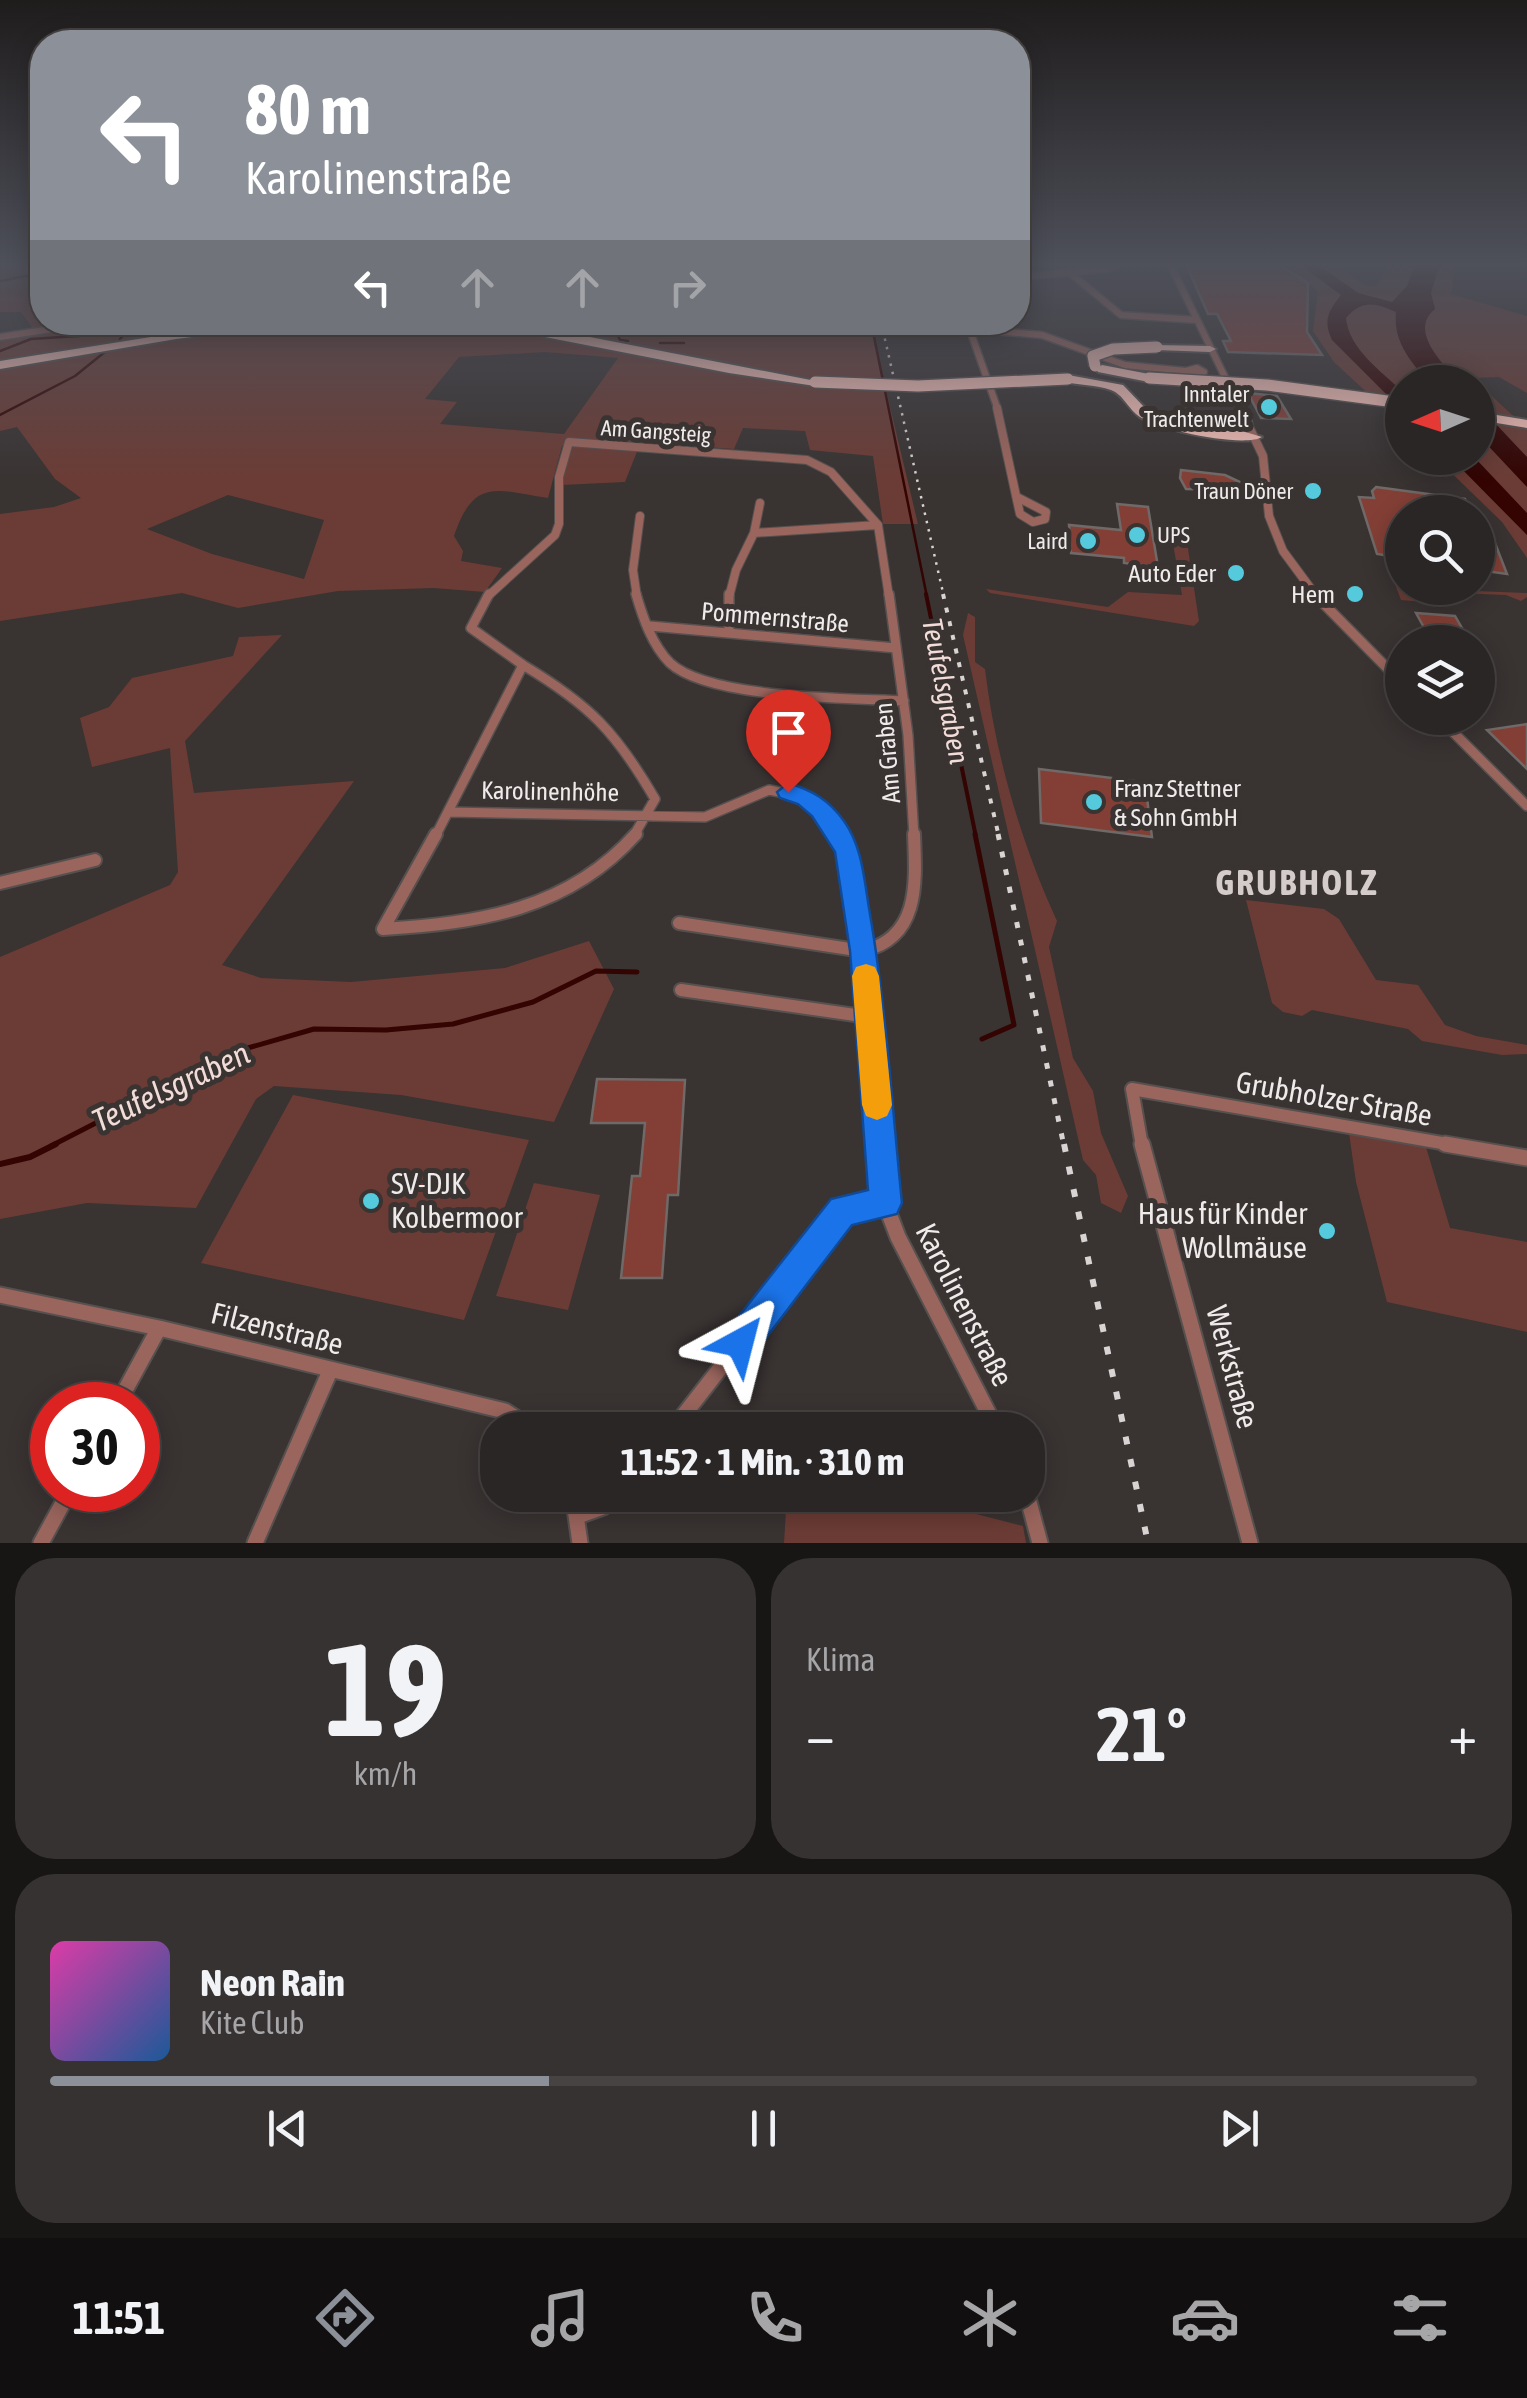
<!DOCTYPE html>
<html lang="de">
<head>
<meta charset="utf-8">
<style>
	:root { --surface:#2b2626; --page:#373232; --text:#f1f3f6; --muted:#a6a5a7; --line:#474343; --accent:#8c9099 }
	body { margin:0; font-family:"Asap Condensed",sans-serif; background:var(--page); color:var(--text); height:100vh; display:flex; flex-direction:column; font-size:38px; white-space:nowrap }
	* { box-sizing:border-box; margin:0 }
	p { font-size:32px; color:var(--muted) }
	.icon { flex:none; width:55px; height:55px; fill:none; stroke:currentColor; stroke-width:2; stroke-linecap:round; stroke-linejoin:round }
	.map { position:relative; height:1543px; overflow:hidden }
	.sheet { display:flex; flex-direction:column; gap:15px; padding:15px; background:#181515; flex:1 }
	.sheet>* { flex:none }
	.hud { position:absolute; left:30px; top:30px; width:1000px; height:305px; border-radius:40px; box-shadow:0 5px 25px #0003,0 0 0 2px var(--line); background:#8c9099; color:#fff; overflow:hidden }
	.needle { width:65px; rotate:267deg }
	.fabs { position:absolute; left:1385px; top:365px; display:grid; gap:20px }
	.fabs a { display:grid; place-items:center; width:110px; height:110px; border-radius:50%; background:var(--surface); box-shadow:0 5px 25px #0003,0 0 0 2px var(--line); font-size:50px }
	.speed { position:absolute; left:30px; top:1382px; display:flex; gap:20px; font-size:50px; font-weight:700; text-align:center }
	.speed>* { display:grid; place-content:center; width:130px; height:130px; border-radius:50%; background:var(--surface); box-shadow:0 5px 25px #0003,0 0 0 2px var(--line); line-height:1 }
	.speed .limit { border:15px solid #d22; background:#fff; color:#111 }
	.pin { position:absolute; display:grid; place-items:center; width:85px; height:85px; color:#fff; margin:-102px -42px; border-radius:50% 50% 50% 0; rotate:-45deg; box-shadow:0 0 10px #0007 }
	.pin .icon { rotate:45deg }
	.me { position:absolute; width:110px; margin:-55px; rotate:38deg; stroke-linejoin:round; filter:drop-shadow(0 0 8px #0008) }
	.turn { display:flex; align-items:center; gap:35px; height:210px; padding:0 50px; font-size:45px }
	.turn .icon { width:130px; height:130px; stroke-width:2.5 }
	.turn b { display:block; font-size:70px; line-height:85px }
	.lanes { display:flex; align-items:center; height:95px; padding:0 50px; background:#0003; justify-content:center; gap:50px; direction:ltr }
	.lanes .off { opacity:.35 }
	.big { font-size:75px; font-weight:700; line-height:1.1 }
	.sheet .tile { flex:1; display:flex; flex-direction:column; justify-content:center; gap:15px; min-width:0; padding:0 35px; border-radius:40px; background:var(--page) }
	.sheet .dial { align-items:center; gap:0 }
	.dial b { font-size:130px; line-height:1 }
	.song { display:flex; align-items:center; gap:30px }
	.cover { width:120px; height:120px; border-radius:15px; background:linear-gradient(135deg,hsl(320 70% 55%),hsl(210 70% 35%)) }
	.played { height:10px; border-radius:5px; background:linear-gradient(90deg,var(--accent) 35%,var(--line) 35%) }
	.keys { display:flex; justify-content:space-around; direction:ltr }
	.heat { display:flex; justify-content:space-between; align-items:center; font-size:55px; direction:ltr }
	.sheet .tiles { flex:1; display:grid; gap:15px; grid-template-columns:1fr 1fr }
	.tile:last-child { grid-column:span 2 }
	.trip { position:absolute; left:480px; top:1412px; width:565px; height:100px; border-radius:40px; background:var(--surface); box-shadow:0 5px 25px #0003,0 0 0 2px var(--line); font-weight:700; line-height:100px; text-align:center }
	.tabs { display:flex; height:160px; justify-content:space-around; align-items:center; background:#110f0f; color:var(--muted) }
	.tabs .icon { width:70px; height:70px }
	.tabs .on { color:var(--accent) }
	.tabs b { font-size:45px; color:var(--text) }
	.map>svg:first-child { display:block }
</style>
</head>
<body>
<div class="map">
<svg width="1527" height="1543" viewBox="0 0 1527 1543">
	<rect width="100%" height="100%" fill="#393332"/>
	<path fill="#6b3c35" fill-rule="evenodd" d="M0,264H42V322L870,323L918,524H883L873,456L810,450L805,431L743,428L734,449L575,438L562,446L548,498C496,490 474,477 454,536L463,551L461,561L502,568L485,592L434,588L338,591L238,608L182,593L0,621V514L54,507L81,498L55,479L17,427L0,431V339L32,327L21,312H0ZM545,352L618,358L564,434L440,424L457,402L425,399L459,357ZM228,495L324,520L304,579L212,554L147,529Z
		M1284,264H1334L1366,286H1376L1390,264H1455L1451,294L1527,316V393L1499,377L1473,378L1477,382H1402V425L1334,362L1313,331L1318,291Z
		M1478,383L1527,429V558L1502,522L1436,458H1478Z
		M574,445L638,449L625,482L562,485L564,466Z
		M1175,523L1185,529L1199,621L1194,626L990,593L986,589L1108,607L1128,592L1182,595L1170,527Z
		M1395,584L1402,588L1527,593V597L1521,601L1506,595L1455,593L1449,595L1456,605L1401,600Z
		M968,613L975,617V662L985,669C995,754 1021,843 1057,921L1049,947L1073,1058L1093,1091L1101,1133L1128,1196L1121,1213L1101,1203L1096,1175L1083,1160L963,635Z
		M282,635L185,741L194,793L354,781L222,965L261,978L351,982L505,968L589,941L614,989L554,1122L401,1095L274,1086L256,1099L196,1208L87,1203L0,1219V957L170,885L178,872L170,748L92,767L80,718L109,707L132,678L233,656L239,637Z
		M1246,900L1324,909L1339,919L1376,980L1418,985L1445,1025L1476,1036L1527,1045V1054L1502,1055L1422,1041L1408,1029L1312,1010L1302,1016L1283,1012L1272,1003Z
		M293,1095L529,1140L464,1320L201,1263Z
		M1349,1133L1426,1147L1450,1228L1527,1242V1332L1387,1302L1356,1182Z
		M534,1183L600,1195L568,1310L496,1296Z
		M787,1495H902L1023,1526L1026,1543H784Z"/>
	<path fill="#330402" d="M1299,264H1317L1358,293L1392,302L1407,286L1415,264H1440L1431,293L1435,309C1408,331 1443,363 1458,382H1428C1410,360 1393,342 1396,312C1375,302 1361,300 1346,318C1349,349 1381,371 1402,391V410L1332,340C1323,321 1328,311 1341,295Z
		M1478,405L1527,457V487L1478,435Z
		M1451,458H1475L1527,513V535Z"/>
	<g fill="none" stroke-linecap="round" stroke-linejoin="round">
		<path stroke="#330402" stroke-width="2.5" d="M0,281L42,273
			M611,322L620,340L628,341
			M871,322L927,597
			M120,339L130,328L147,322
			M660,343H684
			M0,351L31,339L124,333
			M0,415L75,376L106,351"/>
		<path stroke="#330402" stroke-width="4" d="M926,594L976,837"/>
		<path stroke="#330402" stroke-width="5" d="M975,834L1014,1025L982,1039
			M51,1146L234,1052L314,1029L386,1030L453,1024L533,1002L596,971L637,972"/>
		<path stroke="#330402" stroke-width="6" d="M0,1164L30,1157L56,1144"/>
	</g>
	<path fill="#833f36" stroke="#6f6967" stroke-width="2.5" d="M1186,264L1281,266L1308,283L1307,332L1322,355L1228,352L1223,341H1231L1217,314H1208Z
		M1248,393L1277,396L1291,419L1261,418Z
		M1181,470L1225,475L1259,491L1186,489L1180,478Z
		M1376,487L1465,499L1470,512H1402V558L1377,554L1359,497L1374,498L1372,491Z
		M1117,504L1148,507L1158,567L1124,563V558L1071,553L1069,525L1121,530Z
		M1478,524L1488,525L1507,574L1478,570Z
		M1416,613L1455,616L1470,642H1432Z
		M1527,724V769L1487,730Z
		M1039,769L1145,782L1152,837L1041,823Z
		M597,1079L685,1080L678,1195H668L662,1278H621L632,1176H640L645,1123H591Z"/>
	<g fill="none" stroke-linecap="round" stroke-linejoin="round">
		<g stroke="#56504f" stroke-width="9">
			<path id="street-far4" d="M1170,264L1241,410
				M1069,272L1121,315L1197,320
				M1018,277L1108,269L1117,264
				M972,322L982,330L1042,335L1125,365L1186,371
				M975,329L972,336L998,410
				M0,337L96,322
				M1197,368L1204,372L1186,371Z"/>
		</g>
		<g stroke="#56504f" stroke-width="10">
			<path id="street-far3" d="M997,408L1020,514L1033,522L1045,519L1046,512L1017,497
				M1240,408L1263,456L1269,516L1283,551L1317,597
				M878,525L889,597
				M754,533L760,503
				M487,597L555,535L559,524V477L569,442L807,460L831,472L878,525
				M637,597L633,570L640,516
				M729,597L736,570L754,533L878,525"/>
		</g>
		<g stroke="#56504f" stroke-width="12">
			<path id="street-far2" d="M489,594L471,628L523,665
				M636,594C643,618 652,645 670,663C709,699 850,698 904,701
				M889,594L908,735L914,837
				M1314,594L1402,683
				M650,626L896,648
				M729,632V594
				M523,665C590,705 616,732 655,799L633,837
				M1439,718L1527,806
				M449,812L705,817L769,790L806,797L840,837
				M435,837L523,665"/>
		</g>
		<g stroke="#56504f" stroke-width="16">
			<path id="street-far1" d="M436,834L383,929C479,923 568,910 636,834
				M839,834L847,852L863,951L880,1146
				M0,883L95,860
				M679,923L863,951C920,938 916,883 914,834
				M681,990L869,1017
				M1142,1146L1132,1089L1459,1146"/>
		</g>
		<g stroke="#56504f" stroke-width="19">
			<path id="street" d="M880,1144L885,1203L898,1237L997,1430
				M1142,1144L1250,1543
				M1445,1144L1527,1158
				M0,1295L159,1328L505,1411L535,1430
				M117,1405L159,1328
				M672,1430L843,1211L885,1203
				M573,1495L580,1543
				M1027,1495L1040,1543
				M578,1516L603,1507L614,1495
				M41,1543L70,1490
				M255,1543L330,1371"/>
		</g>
		<g stroke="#56504f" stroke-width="4">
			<path id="highway" d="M271,322H312L176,339L0,369V361L176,333Z
				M469,322H505L559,331L821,382L815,386L729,373Z
				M1153,345L1210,346L1216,349L1210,352L1157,350L1153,349Z
				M1102,365L1149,374L1155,378L1149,382L1098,372L1096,369Z
				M1068,375L1123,385L1147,410L1169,422L1226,429L1238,423L1239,413H1249L1252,425L1242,431L1262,437C1244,448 1159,430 1140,417C1129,410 1123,394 1111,390C1096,385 1079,385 1064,382L1062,379Z
				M1478,412L1527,420V428L1478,420Z"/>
		</g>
		<use href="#street-far4" stroke="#9a655d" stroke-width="6"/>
		<use href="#street-far3" stroke="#9a655d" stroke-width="8"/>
		<use href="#street-far2" stroke="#9a655d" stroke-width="9"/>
		<use href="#street-far1" stroke="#9a655d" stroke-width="12"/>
		<use href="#street" stroke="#9a655d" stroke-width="15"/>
		<use href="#highway" fill="#f4bfb6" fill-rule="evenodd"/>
		<path stroke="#d8d4d3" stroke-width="2.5" stroke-dasharray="2.5 6" stroke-linecap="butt" d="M881,322L944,597"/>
		<path stroke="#d8d4d3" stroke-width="4" stroke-dasharray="5 9" stroke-linecap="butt" d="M943,594L999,837"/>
		<path stroke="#d8d4d3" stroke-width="5" stroke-dasharray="6 12" stroke-linecap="butt" d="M998,834L1064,1146"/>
		<path stroke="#d8d4d3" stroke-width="6" stroke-dasharray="8 15" stroke-linecap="butt" d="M1064,1144L1148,1543"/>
		<g stroke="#56504f" stroke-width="14" stroke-linecap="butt">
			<path id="highway-bridge" d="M1095,366L1093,356L1113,349L1157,347
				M1149,378L1267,385L1402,403
				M815,382L918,386L1068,379"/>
		</g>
		<use href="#highway-bridge" stroke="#f4bfb6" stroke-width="11"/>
	</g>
	<linearGradient id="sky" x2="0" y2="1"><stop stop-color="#1f1c1c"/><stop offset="0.55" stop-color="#4e505a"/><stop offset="1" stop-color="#4e505a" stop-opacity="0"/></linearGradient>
	<rect width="1527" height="480" fill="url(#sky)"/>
	<path fill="#1a73e8" stroke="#114b97" stroke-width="2.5" d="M788,783C812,790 829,800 844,821C862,846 864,878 869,908C886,1005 892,1105 902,1203L897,1214L852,1225L753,1355L740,1361L728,1355L722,1343L728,1330L831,1199L868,1190L850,951L835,852L812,816L798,804L780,798L777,792Z"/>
	<path fill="#f59e0b" d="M866,964L875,967L879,976L892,1105L887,1116L877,1120L866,1116L862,1105L852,976L856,967Z"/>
	<g fill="#54cadc" stroke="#393332" stroke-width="4">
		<circle cx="1269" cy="407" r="10"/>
		<circle cx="1313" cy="491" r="10"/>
		<circle cx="1137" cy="535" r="10"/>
		<circle cx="1088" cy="541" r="10"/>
		<circle cx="1236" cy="573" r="10"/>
		<circle cx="1355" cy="594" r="10"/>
		<circle cx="1094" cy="802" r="10"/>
		<circle cx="371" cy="1201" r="10"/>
		<circle cx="1327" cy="1231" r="10"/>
	</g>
	<g text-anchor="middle" stroke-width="10" stroke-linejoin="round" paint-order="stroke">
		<g font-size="22" fill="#eeebea" stroke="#393332" text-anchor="end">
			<text x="1249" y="402">Inntaler<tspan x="1249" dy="25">Trachtenwelt</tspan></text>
			<text x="1293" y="499">Traun Döner</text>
			<text x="1157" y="543" text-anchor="start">UPS</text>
			<text x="1068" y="549">Laird</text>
		</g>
		<g font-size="22" fill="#eeebea" stroke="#393332">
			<text transform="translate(656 431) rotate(4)" y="8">Am Gangsteig</text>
		</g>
		<g font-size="25" fill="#eeebea" stroke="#393332" text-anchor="end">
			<text x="1216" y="582">Auto Eder</text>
			<text x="1335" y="603">Hem</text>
			<text x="1114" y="797" text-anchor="start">Franz Stettner<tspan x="1114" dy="29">&amp; Sohn GmbH</tspan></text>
		</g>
		<g font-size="25" fill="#eeebea" stroke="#393332">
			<text transform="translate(775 617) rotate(5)" y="9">Pommernstraße</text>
			<text transform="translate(887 753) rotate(-95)" y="9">Am Graben</text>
			<text transform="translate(550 791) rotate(1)" y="9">Karolinenhöhe</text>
		</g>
		<g font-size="28" font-style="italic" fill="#f2dcd8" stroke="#393332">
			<text transform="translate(946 691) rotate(79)" y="10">Teufelsgraben</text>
		</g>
		<g font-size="30" fill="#eeebea" stroke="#393332">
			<text transform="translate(1334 1099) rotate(10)" y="10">Grubholzer Straße</text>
			<text transform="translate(964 1305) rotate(63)" y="10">Karolinenstraße</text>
			<text transform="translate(277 1329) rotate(14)" y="10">Filzenstraße</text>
			<text transform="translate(1232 1367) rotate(75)" y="10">Werkstraße</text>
		</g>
		<g font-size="30" fill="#eeebea" stroke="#393332" text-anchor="start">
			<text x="391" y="1194">SV-DJK<tspan x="391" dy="34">Kolbermoor</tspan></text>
			<text x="1307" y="1224" text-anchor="end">Haus für Kinder<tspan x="1307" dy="34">Wollmäuse</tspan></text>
		</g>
		<g font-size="32" font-style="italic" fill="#f2dcd8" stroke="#393332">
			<text transform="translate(171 1087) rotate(-25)" y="11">Teufelsgraben</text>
		</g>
		<g font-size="35" font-weight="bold" letter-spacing="2.5" fill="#d4cccb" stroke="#393332">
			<text x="1297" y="895">GRUBHOLZ</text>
		</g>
	</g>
</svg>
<div class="fabs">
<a><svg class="needle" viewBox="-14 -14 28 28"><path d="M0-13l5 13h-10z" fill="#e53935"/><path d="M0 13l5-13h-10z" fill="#a6a5a7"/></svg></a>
<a><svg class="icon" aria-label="search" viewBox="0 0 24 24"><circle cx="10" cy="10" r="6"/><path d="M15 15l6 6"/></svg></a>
<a><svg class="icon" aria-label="layers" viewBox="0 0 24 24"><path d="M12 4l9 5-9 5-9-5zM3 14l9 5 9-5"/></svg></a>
</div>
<div class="speed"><div class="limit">30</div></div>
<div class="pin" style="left:788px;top:792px;background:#d93025"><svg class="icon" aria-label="arrive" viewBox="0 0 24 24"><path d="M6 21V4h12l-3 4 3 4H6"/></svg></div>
<svg class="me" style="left:740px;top:1343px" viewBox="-20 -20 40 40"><path d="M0-17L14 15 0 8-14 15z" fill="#1a73e8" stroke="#fff" stroke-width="4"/></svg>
<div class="trip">11:52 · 1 Min. · 310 m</div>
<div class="hud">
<div class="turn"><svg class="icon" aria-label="left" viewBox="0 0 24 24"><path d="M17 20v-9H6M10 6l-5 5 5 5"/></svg><div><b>80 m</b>Karolinenstraße</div></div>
<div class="lanes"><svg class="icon" aria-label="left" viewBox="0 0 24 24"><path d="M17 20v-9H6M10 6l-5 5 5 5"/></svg><svg class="icon off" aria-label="ahead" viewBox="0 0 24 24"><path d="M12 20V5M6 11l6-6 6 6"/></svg><svg class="icon off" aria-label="ahead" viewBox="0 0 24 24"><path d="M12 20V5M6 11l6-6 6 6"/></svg><svg class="icon off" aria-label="right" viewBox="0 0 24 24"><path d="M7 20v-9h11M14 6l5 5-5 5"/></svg></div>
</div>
</div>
<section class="sheet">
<div class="tiles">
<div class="tile dial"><b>19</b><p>km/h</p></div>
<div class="tile"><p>Klima</p>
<div class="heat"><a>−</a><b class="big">21°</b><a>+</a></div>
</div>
<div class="tile">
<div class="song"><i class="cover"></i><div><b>Neon Rain</b><p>Kite Club</p></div></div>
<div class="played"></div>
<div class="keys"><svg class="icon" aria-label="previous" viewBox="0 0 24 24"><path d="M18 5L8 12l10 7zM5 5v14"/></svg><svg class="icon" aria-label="pause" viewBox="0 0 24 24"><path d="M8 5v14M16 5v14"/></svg><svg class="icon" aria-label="next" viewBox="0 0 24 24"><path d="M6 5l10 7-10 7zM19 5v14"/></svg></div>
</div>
</div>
</section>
<nav class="tabs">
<b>11:51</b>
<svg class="icon on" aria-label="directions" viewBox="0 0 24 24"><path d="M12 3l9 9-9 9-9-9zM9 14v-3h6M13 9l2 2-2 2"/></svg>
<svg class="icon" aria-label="music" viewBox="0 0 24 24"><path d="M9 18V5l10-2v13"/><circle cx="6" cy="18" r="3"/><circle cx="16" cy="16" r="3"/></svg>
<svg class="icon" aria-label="phone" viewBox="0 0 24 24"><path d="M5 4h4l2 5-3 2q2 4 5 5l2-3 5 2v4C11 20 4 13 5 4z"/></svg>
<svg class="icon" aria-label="climate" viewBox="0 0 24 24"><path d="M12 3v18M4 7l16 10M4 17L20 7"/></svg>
<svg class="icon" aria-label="car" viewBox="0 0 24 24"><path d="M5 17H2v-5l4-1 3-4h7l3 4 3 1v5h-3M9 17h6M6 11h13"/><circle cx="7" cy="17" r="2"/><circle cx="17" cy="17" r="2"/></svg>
<svg class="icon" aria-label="filters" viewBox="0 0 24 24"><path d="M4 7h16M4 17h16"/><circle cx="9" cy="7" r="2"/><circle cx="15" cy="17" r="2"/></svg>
</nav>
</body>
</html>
